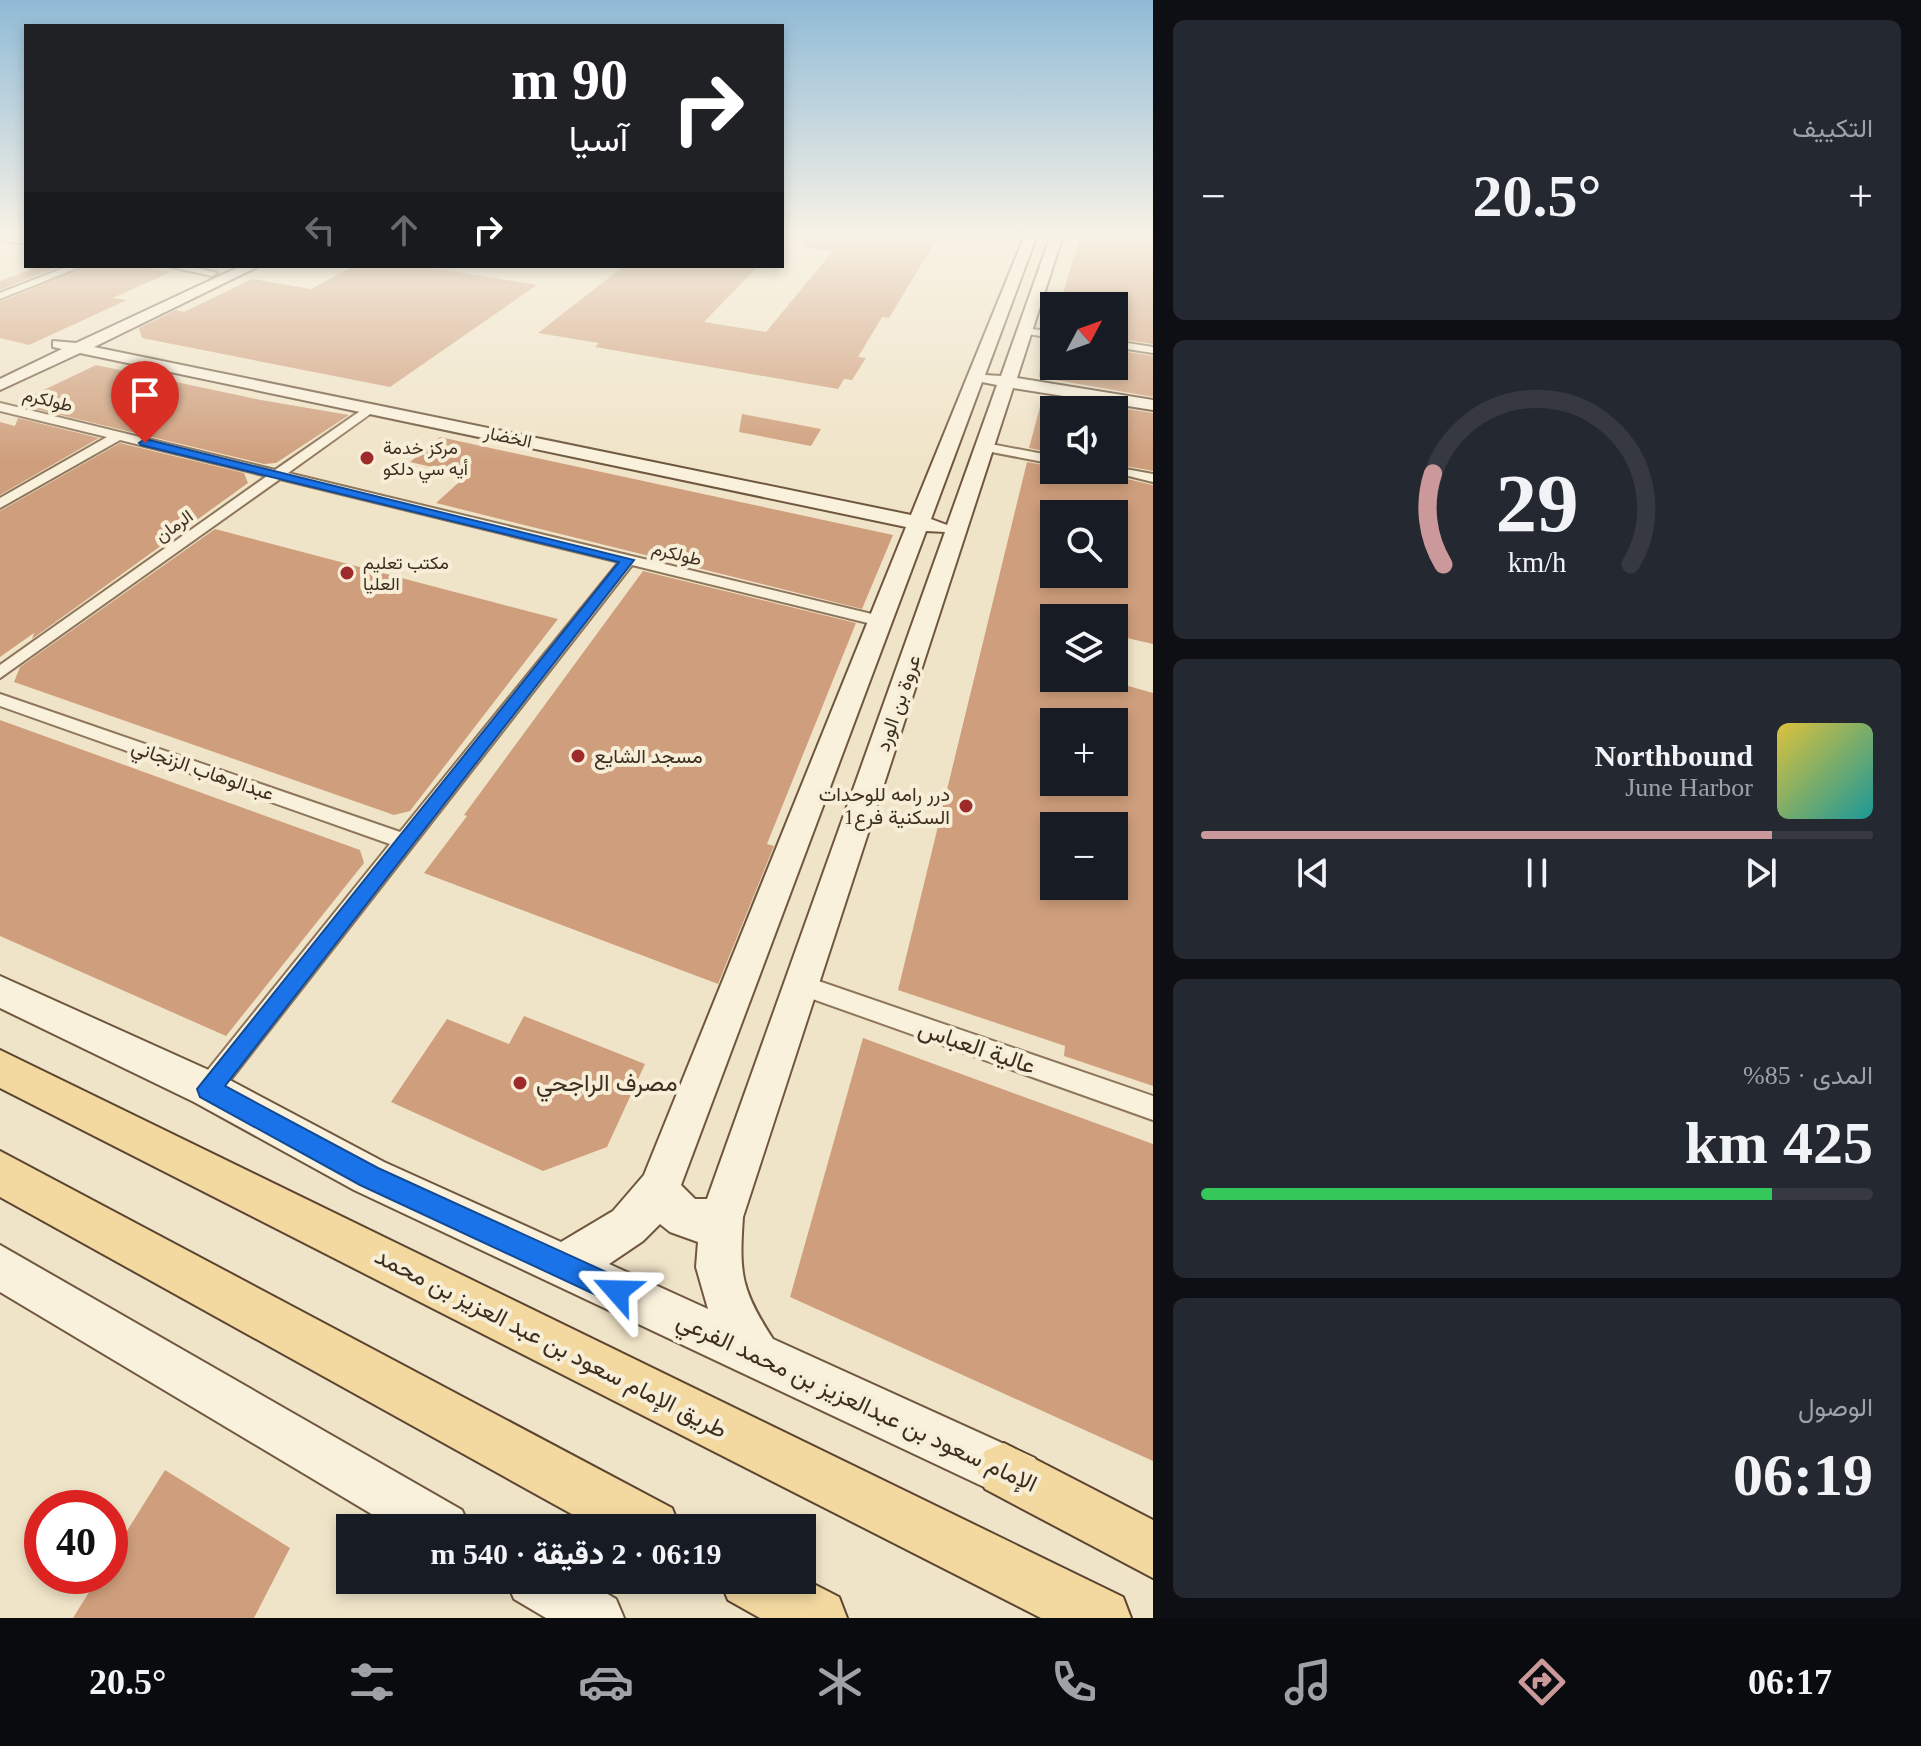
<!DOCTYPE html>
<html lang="ar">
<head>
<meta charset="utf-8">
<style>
	:root { --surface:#171b24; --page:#242831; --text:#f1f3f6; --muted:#9ea1a6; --line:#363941; --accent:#cc999b }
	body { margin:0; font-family:"Times New Roman",Vazirmatn,serif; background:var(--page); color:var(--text); direction:rtl; height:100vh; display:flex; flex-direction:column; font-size:30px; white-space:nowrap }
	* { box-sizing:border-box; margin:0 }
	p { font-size:26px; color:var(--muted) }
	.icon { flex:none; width:44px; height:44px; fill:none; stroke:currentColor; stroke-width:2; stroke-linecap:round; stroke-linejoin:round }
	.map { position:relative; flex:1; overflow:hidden; direction:ltr }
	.drawer { display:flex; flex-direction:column; gap:20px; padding:20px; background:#0d0f14; width:768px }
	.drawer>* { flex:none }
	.hud { position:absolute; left:24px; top:24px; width:760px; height:244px; border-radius:0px; box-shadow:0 4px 12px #0003; direction:rtl; background:#202124; color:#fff; overflow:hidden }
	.needle { width:52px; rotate:49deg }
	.tools { position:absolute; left:1040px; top:292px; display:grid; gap:16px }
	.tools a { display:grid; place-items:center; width:88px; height:88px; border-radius:0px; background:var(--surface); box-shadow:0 4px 12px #0003; font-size:40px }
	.speed { position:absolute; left:24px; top:1490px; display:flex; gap:16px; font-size:40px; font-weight:700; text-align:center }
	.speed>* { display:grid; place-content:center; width:104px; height:104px; border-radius:50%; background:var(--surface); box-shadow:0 4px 12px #0003; line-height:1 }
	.speed .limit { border:12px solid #d22; background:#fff; color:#111 }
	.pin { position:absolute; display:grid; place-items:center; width:68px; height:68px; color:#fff; margin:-82px -34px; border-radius:50% 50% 50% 0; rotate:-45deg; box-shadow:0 0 8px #0007 }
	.pin .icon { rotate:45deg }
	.me { position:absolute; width:88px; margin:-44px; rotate:295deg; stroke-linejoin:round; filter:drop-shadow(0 0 6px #0008) }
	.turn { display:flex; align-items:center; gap:28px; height:168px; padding:0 24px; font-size:36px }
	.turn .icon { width:104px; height:104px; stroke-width:2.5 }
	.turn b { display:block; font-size:56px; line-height:68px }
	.lanes { display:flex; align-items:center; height:76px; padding:0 24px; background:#0003; justify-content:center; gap:40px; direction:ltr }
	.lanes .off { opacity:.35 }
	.big { font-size:60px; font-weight:800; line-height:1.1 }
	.drawer .tile { flex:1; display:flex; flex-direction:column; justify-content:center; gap:12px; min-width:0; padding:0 28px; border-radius:12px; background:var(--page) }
	.drawer .dial { align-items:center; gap:0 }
	.dial svg { height:208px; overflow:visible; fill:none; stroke:var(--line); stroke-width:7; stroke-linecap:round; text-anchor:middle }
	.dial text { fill:var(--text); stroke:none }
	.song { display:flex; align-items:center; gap:24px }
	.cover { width:96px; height:96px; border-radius:12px; background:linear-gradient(135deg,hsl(50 70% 55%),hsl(180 70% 35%)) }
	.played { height:8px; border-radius:4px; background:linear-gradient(90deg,var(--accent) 85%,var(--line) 85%) }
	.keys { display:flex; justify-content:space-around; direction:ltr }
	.heat { display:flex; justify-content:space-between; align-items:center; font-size:44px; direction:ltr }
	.charge { height:12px; border-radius:6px; background:linear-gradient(90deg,#34c759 85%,var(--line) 0) }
	.trip { position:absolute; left:336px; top:1514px; width:480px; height:80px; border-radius:0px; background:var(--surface); box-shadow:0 4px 12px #0003; font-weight:800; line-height:80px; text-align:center; direction:rtl }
	.dock { display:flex; height:128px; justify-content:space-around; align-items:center; background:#090b0e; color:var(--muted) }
	.dock .icon { width:56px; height:56px }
	.dock .on { color:var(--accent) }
	.dock b { font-size:36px; color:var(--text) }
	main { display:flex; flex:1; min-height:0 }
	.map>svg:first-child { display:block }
</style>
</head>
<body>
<main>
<section class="drawer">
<div class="tile"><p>التكييف</p>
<div class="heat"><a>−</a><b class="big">20.5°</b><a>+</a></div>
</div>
<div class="tile dial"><svg viewBox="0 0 100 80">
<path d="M14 69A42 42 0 1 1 86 69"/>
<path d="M14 69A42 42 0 0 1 10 34" stroke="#cc999b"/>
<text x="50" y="56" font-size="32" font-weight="700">29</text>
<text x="50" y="72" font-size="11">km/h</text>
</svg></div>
<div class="tile">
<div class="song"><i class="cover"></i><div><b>Northbound</b><p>June Harbor</p></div></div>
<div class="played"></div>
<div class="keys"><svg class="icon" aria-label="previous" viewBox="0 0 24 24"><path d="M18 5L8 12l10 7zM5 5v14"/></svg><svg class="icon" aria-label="pause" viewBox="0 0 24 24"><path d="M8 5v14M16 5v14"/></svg><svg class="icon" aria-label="next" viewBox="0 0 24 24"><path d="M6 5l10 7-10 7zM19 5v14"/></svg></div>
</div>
<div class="tile"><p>المدى · 85%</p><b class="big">425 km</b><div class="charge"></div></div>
<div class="tile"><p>الوصول</p><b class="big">06:19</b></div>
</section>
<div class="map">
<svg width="1153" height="1618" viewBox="0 0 1153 1618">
	<rect width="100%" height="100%" fill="#f0e4c8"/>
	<path fill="#cf9f7d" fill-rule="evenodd" d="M804,235L938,237L889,318L882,317L858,357L866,358L852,380L844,379L838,389L595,347L599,343L538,333L624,266H758L704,322L766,332L833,251L803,247Z
		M1081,235H1153V344L1114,338V306H1059Z
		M40,266H61L0,290V281Z
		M85,266H131L170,272L113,298L127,300L29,345L0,338V302Z
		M354,266H419L537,285L390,387L142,338L139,328L176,310L184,312L252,279L311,289Z
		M1114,350L1153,356V397L1039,377L1040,366H1114Z
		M96,365L261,400L349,415L276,463L264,464L23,406L27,398Z
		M1043,396L1054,397V453L1029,448Z
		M1114,407L1153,413V471L1114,464Z
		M742,414L821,429L811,446L739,432Z
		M18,418L99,438L0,495V422L15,426Z
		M440,437L745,503L893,535L862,609L436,503L467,475L410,462Z
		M120,443L244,473L248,483L32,639L34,633L0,657V511Z
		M1027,462L1054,467V471L1114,482V476L1153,485V644L1114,635V618H1054V678H1100L1153,693V1086L1064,1056L1065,1046L898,990ZM1054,514H1114V574H1054ZM1054,722H1114V782H1054ZM1054,826H1114V886H1054Z
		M215,529L558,619L410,811L394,815L14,682L20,667Z
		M643,571L856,623L767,844L774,846L718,984L424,873L467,816L464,815Z
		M0,720L360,850L364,863L226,1036L0,936Z
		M524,1016L645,1064L607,1147L543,1171L391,1102L447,1019L509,1044Z
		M863,1038L1153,1144V1461L790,1297Z
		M165,1470L290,1548L254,1618H73L99,1576H110V1558Z"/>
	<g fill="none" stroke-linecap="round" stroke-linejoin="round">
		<g stroke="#8d765c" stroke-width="4">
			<path id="street" d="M0,235L26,238V244L0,240Z
				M69,266H82L0,299V293Z
				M167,266H188L217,273L212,276Z
				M1025,328L1054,332V338L1021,333L1020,331Z
				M1114,341L1153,347V353L1114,347Z
				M0,403L275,470L369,405L373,406V412L288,473L880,616L888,621L880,626L632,565L217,1097L208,1101L199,1097L195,1089L199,1081L390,844L0,706V694L400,832L619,562L280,479L0,678V665L267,476L120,440L0,508V498L107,437L0,411Z
				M985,443L1054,456V464L981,450V444Z
				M1114,467L1153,474V482L1104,470H1114Z
				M801,975L1153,1096V1120L793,992L789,985L793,978Z"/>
		</g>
		<g stroke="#6f573f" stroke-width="4">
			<path id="secondary" d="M1025,235H1037L985,375L1001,376L1051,235H1063L1017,378L1153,400V410L1013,388L743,1217C739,1274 741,1290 773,1339L1035,1458L1042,1476L1035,1494L1017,1501L999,1494L354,1190L194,1102L0,1008V976L222,1076L384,1162L561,1242L613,1211L644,1175L906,527L80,353L0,390V379L62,349L53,347V341L76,343L241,266H259L94,347L911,515ZM982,382L997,385L947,525L931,519ZM926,531L945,532L707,1199H695L681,1185ZM660,1224L670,1232L698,1242L696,1267L708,1309L609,1264L643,1241Z
				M0,1245L462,1510L470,1528H395L0,1292Z
				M506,1580H584L616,1599L624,1618H546L514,1599Z"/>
		</g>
		<g stroke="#5b4430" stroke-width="4">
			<path id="primary" d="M0,1050L1123,1597L1131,1618H1041L0,1088Z
				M0,1151L672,1508L680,1528H597L0,1197Z
				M1004,1443L1153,1520V1578L985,1489L977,1470L985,1451Z
				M802,1578L839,1597L847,1618H760L728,1600L720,1580Z"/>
		</g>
		<use href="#street" fill="#faf1dc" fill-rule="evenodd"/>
		<use href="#secondary" fill="#faf1dc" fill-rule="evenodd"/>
		<use href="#primary" fill="#f3d9a0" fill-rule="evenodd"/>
	</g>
	<linearGradient id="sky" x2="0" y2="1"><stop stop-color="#8fbad6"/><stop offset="0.51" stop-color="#f8f3e6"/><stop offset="1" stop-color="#f8f3e6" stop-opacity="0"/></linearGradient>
	<rect width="1153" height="461" fill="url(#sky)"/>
	<path fill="#1a73e8" stroke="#114b97" stroke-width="2" d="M145,439L634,560L225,1086L378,1168L626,1281L630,1291L626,1300L617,1304L607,1300L360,1185L200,1097L197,1089L619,562L141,445L139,443Z"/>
	<g fill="#9e2a2b" stroke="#f7eed8" stroke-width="3">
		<circle cx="367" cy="458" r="8"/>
		<circle cx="347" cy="573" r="8"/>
		<circle cx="578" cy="756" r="8"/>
		<circle cx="966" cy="806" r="8"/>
		<circle cx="520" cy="1083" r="8"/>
	</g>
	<g text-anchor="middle" stroke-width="8" stroke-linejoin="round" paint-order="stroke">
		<g font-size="18" fill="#3d2e20" stroke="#f7eed8">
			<text transform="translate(48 400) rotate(14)" y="6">طولكرم</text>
			<text transform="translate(508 437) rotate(12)" y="6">الخضار</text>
			<text transform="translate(174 526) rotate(-36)" y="6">الرمان</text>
			<text transform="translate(677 554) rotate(14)" y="6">طولكرم</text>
		</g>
		<g font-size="18" fill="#3d2e20" stroke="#f7eed8" text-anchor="start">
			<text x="383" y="454">مركز خدمة<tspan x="383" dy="21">أيه سي دلكو</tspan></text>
			<text x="363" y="569">مكتب تعليم<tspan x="363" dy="21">العليا</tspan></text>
		</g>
		<g font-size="20" fill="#3d2e20" stroke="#f7eed8">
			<text transform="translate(898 703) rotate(-71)" y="7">عروة بن الورد</text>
			<text transform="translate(203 770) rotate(19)" y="7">عبدالوهاب الزنجاني</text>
		</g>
		<g font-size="20" fill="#3d2e20" stroke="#f7eed8" text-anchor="start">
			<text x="594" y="763">مسجد الشايع</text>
			<text x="950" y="801" text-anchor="end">درر رامه للوحدات<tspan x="950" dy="23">السكنية فرع1</tspan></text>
		</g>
		<g font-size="24" fill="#3d2e20" stroke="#f7eed8">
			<text transform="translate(977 1047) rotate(19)" y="8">عالية العباس</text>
			<text transform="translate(551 1343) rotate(27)" y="8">طريق الإمام سعود بن عبد العزيز بن محمد</text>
			<text transform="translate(857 1402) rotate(25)" y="8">الإمام سعود بن عبدالعزيز بن محمد الفرعي</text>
		</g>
		<g font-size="24" fill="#3d2e20" stroke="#f7eed8" text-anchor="start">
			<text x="536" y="1091">مصرف الراجحي</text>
		</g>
	</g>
</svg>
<div class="tools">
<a><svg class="needle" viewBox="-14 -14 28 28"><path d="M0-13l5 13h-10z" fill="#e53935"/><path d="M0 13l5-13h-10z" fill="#9ea1a6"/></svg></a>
<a><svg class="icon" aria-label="sound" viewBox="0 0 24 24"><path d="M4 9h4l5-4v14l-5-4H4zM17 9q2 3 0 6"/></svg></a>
<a><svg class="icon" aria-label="search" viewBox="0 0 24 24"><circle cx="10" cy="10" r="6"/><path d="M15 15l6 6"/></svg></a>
<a><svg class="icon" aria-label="layers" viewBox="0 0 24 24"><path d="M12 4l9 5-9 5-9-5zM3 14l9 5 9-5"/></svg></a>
<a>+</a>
<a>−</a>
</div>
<div class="speed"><div class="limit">40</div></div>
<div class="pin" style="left:145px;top:443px;background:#d93025"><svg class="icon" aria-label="arrive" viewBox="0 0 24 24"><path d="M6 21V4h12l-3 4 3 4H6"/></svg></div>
<svg class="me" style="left:617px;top:1291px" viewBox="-20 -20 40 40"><path d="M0-17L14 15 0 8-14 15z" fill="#1a73e8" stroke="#fff" stroke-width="4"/></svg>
<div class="trip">06:19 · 2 دقيقة · 540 m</div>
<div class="hud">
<div class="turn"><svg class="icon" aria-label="right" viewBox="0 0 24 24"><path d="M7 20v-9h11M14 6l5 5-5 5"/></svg><div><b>90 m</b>آسيا</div></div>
<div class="lanes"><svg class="icon off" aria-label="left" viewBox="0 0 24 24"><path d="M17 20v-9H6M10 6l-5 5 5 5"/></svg><svg class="icon off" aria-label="ahead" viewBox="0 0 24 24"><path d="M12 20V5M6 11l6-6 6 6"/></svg><svg class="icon" aria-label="right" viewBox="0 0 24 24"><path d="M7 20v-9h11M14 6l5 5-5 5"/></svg></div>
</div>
</div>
</main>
<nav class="dock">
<b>06:17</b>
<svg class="icon on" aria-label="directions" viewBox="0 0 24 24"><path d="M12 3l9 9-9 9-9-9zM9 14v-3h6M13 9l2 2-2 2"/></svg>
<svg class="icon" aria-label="music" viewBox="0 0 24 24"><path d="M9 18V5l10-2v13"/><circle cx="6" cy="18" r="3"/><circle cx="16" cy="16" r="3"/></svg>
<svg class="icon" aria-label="phone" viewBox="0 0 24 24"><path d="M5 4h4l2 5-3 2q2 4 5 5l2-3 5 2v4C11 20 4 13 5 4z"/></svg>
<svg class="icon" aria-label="climate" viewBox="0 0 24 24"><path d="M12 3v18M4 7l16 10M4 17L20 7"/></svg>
<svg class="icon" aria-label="car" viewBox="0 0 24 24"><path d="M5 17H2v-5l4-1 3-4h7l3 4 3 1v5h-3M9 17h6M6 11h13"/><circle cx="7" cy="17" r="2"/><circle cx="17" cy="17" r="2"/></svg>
<svg class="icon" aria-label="filters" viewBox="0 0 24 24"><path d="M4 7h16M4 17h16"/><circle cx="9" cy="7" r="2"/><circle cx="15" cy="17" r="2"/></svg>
<b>20.5°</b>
</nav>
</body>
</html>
